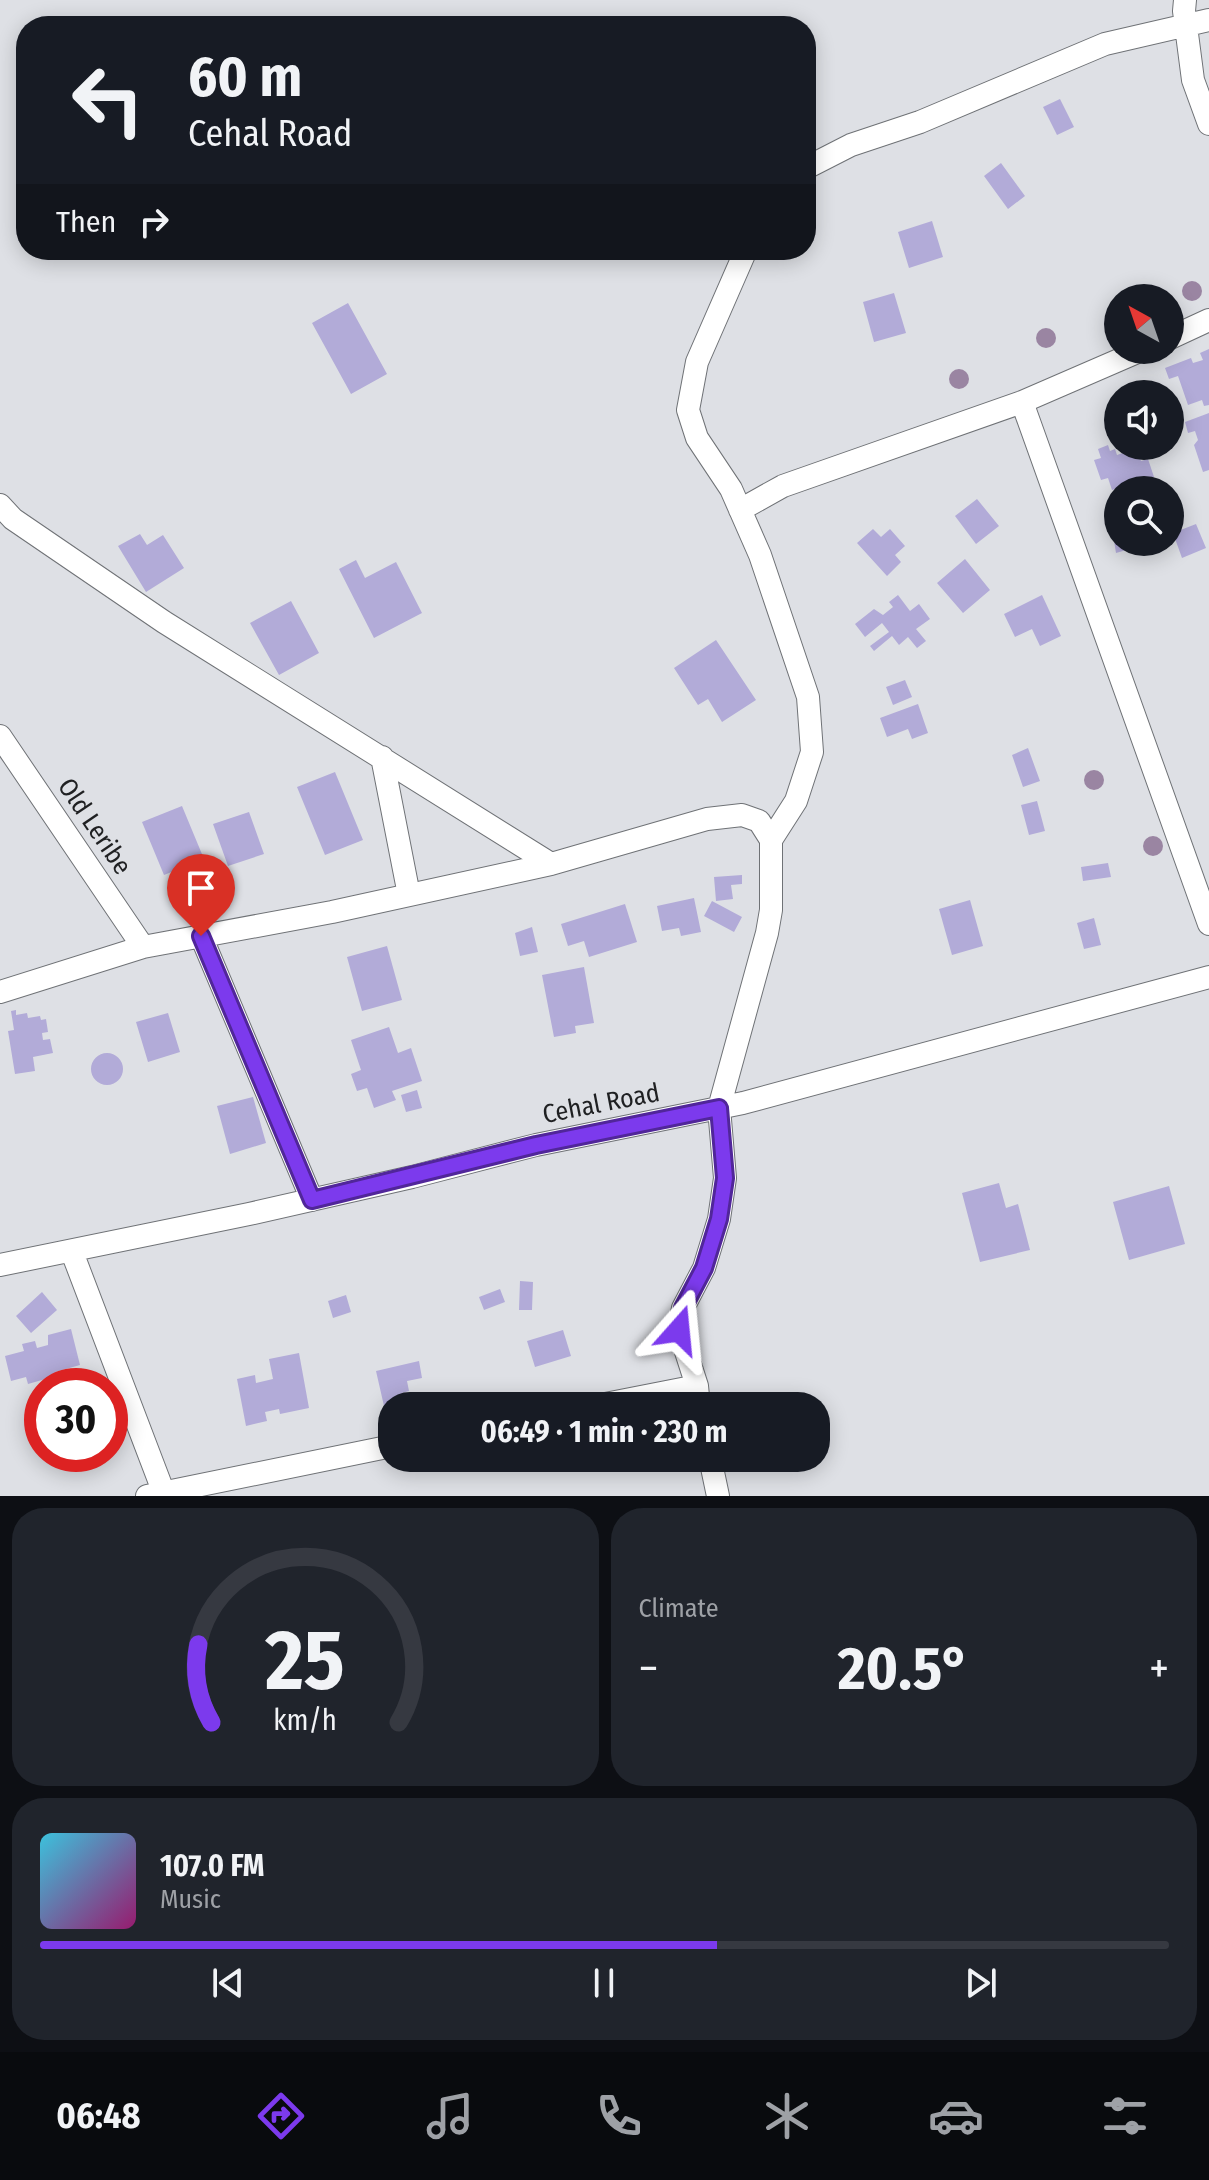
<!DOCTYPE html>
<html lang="en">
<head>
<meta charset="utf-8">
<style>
	:root { --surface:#171b24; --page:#20242c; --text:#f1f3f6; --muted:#9ea1a6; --line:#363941; --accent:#7c3aed }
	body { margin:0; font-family:"Fira Sans Condensed",sans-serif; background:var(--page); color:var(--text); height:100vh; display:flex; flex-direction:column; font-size:30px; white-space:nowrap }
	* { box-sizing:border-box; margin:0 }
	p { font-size:26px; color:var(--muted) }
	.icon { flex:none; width:44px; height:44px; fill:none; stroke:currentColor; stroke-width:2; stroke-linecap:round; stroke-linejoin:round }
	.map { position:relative; height:1496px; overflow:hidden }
	.sheet { display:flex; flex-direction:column; gap:12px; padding:12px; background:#0d0f14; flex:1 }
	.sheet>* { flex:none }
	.hud { position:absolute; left:16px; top:16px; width:800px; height:244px; border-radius:32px; box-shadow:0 4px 20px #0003; background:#171b24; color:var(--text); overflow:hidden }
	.needle { width:52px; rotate:320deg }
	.buttons { position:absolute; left:1104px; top:284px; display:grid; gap:16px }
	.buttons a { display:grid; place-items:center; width:80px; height:80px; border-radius:50%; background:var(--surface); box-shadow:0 4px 20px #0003; font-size:40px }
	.speed { position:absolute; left:24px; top:1368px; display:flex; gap:16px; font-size:40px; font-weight:700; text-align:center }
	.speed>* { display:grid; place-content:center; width:104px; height:104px; border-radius:50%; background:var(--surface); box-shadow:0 4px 20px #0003; line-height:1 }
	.speed .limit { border:12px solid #d22; background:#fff; color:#111 }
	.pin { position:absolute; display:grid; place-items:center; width:68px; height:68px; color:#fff; margin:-82px -34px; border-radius:50% 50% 50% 0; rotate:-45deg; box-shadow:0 0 8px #0007 }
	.pin .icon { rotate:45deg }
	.me { position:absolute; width:88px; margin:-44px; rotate:18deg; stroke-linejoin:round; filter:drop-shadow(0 0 6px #0008) }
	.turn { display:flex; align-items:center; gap:28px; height:168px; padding:0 40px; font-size:36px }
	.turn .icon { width:104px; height:104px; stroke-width:2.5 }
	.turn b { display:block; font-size:56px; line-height:68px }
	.then { display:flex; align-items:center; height:76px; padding:0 40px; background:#0003; gap:16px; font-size:30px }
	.big { font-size:60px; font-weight:700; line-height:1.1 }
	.sheet .card { flex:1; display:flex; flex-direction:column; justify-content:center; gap:12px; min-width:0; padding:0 28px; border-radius:32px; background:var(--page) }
	.sheet .dial { align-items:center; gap:0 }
	.dial svg { height:208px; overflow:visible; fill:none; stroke:var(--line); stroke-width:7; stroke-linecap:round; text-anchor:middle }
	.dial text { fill:var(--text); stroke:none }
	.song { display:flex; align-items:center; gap:24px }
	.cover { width:96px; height:96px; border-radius:12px; background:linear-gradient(135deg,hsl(190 70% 55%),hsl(320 70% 35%)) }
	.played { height:8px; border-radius:4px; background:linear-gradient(90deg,var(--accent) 60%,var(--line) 60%) }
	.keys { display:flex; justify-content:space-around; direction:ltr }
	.heat { display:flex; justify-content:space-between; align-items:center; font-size:44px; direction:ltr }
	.sheet .tiles { flex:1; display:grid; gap:12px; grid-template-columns:1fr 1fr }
	.card:last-child { grid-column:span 2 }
	.trip { position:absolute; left:378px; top:1392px; width:452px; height:80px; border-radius:32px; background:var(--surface); box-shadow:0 4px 20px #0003; font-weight:700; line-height:80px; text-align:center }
	.dock { display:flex; height:128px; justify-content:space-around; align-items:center; background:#090b0e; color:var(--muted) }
	.dock .icon { width:56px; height:56px }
	.dock .active { color:var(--accent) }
	.dock b { font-size:36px; color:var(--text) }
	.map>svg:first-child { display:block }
</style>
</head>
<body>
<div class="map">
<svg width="1209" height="1496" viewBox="0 0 1209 1496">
	<rect width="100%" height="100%" fill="#dee0e5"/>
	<path fill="#b2abd8" d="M1060,99L1074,127L1057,135L1043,107Z
		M1001,163L1025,196L1008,209L984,176Z
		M932,221L943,257L909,268L898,232Z
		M894,293L906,333L874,342L863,302Z
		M348,303L387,374L351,394L312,323Z
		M1209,349V405L1204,406L1202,400L1188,405L1178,376L1169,379L1165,368L1191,358L1193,363L1203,360L1200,353Z
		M1209,413V470L1203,472L1194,445L1198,440L1195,431L1188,433L1185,422Z
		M1108,445L1110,451L1115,449L1117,455L1137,448L1141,461L1148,459L1154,477L1138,482L1141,490H1127L1126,485L1112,490L1108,478L1101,480L1094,460L1101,458L1098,449Z
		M977,499L999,526L976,544L955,516Z
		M1118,514V542L1150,543L1116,553L1110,516Z
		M1196,524L1206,548L1182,558L1173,533Z
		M873,529L881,537L890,529L905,546L895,555L901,562L887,576L857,543Z
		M140,534L147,545L163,535L184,568L146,592L118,546Z
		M965,559L990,590L963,613L937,583Z
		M356,560L365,578L396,562L422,613L374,638L339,569Z
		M898,595L910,611L919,604L930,619L916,629L926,641L917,648L908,637L899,645L892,636L874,651L870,646L889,632L882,623L865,637L855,624L874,609L883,615L893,607L889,602Z
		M1042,595L1061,636L1040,646L1032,629L1015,637L1004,614Z
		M291,601L319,653L279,675L250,623Z
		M716,640L756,700L722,722L708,699L698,705L674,668Z
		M905,680L912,697L893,705L886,687Z
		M918,704L928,733L912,739L908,729L887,737L880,718Z
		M1028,748L1040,781L1023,787L1012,755Z
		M335,772L363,840L325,855L297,787Z
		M1037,801L1045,831L1029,835L1021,805Z
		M182,806L204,859L164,875L142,822Z
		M249,812L264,854L228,866L213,824Z
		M1108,863L1111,877L1083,881L1081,867Z
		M742,875V884L731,885L733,899L716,901L714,877Z
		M694,898L701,932L681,936L679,928L662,931L657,906Z
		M970,900L983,946L952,955L939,909Z
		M712,901L742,917L734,932L704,916Z
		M625,904L637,942L589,957L584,941L568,946L561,924Z
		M1094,918L1101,945L1084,949L1077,923Z
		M532,927L538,952L520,956L515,933Z
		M387,946L402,1000L362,1011L347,957Z
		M584,967L594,1023L575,1026L576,1033L554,1037L542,975Z
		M16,1010V1015L27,1013L28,1018L40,1016L41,1020L46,1019L48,1032L42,1033L43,1040L50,1039L53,1053L33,1057L35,1071L15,1074L8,1031L14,1030L11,1011Z
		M168,1013L180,1052L148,1062L136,1022Z
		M389,1027L398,1053L411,1048L422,1081L392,1091L396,1100L374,1108L367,1088L357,1091L351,1074L361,1070L351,1040Z
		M91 1069a16 16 0 1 1 32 0a16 16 0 1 1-32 0Z
		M417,1090L422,1108L406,1112L401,1095Z
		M253,1097L266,1143L230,1154L217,1106Z
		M999,1183L1006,1208L1018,1204L1030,1250L980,1262L962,1193Z
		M1169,1186L1185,1244L1129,1260L1113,1202Z
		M520,1281L533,1282L532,1310H519Z
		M500,1289L505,1302L484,1310L479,1297Z
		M42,1292L57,1310L31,1333L16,1316Z
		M346,1295L351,1312L333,1318L328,1301Z
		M71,1329L80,1365L55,1372L56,1376L28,1384L26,1377L11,1381L5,1356L24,1351L22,1344L35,1341L37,1348L48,1345V1335Z
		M563,1330L571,1356L535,1367L527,1341Z
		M299,1353L309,1408L280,1414L279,1409L265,1412L267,1421L246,1426L237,1379L255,1375L256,1383L273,1379L269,1359Z
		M419,1361L422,1378L407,1381L409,1391L402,1393L404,1402L384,1406L376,1371Z
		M603,1458H633V1459L605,1467Z"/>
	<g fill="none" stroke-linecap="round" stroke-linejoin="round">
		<g stroke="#6f7276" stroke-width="24">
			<path id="minor" d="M1185,0L1184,11L1193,80L1209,124
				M806,168L851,145L920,122L1105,44L1209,20
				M746,250L697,362L688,410L697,438L731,489L760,555L808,697L812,752L796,801L771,840
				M1170,338L1209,320
				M1022,402L1209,924
				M0,505L13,519L164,622L551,864
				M740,510L783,486L1022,402L1142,350
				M0,736L143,947
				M382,757L409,895
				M201,936L312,1200
				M0,992L143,947L332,912L551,864L707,819L742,815L759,821L771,840V910L767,933L719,1108L725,1178L719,1219L704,1268L683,1308L679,1330L697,1386L699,1406
				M72,1252L165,1496
				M0,1265L249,1214L412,1177L536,1145L743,1103L1209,977
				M595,1406L697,1386
				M710,1458L718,1496
				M147,1496L392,1446"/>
		</g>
		<use href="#minor" stroke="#fff" stroke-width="22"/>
	</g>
	<g fill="#9a85a2">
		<circle cx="1192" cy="291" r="10"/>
		<circle cx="1046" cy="338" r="10"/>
		<circle cx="959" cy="379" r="10"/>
		<circle cx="1094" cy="780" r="10"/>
		<circle cx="1153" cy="846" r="10"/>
	</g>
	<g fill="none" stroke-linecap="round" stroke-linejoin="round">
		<g stroke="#51269a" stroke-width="20">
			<path id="route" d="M201,936L312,1200L536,1145L719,1108L725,1178L719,1219L704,1268L683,1308L679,1330"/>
		</g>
		<use href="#route" stroke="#7c3aed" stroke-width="14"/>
	</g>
	<g text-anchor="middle" stroke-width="6" stroke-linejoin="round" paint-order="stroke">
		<g font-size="26" fill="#1f2022" stroke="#dee0e5">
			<text transform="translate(95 826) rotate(56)" y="9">Old Leribe</text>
			<text transform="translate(601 1103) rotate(-11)" y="9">Cehal Road</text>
		</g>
	</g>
</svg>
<div class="buttons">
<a><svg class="needle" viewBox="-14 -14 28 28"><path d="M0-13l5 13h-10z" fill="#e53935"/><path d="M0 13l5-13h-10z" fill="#9ea1a6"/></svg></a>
<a><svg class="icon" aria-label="sound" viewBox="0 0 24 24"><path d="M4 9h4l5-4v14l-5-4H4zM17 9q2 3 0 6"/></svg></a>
<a><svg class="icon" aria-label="search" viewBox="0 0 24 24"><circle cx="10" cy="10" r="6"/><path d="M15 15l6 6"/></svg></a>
</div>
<div class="speed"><div class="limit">30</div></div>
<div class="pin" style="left:201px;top:936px;background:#d93025"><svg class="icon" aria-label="arrive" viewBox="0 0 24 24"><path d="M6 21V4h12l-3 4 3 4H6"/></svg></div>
<svg class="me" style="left:679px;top:1330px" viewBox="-20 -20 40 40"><path d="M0-17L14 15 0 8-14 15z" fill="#7c3aed" stroke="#fff" stroke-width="4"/></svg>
<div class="trip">06:49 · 1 min · 230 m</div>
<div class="hud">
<div class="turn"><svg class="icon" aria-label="left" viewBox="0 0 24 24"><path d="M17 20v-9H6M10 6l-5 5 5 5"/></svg><div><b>60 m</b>Cehal Road</div></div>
<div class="then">Then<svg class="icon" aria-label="right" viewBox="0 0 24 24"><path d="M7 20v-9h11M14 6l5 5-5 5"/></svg></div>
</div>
</div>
<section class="sheet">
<div class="tiles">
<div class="card dial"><svg viewBox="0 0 100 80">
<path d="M14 69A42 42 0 1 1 86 69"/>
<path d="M14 69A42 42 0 0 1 9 39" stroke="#7c3aed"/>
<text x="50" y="56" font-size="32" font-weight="700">25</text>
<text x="50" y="72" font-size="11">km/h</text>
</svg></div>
<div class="card"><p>Climate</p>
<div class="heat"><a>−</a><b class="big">20.5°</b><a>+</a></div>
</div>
<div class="card">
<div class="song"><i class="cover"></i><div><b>107.0 FM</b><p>Music</p></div></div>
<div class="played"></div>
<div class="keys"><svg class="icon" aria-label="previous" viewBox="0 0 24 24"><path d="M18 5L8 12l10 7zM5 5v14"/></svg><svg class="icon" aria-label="pause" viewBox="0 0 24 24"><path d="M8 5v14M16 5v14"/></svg><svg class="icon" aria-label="next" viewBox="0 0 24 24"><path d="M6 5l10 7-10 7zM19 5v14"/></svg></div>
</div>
</div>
</section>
<nav class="dock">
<b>06:48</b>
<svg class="icon active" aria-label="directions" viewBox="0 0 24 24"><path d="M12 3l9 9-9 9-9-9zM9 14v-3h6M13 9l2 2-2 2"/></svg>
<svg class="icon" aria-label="music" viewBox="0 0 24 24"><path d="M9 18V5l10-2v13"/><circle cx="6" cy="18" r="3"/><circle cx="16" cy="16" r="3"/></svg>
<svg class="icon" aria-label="phone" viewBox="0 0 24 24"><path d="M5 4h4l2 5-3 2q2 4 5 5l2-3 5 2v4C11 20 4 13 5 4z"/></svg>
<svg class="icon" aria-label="climate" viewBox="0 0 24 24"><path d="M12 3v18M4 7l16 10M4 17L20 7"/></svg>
<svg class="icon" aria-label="car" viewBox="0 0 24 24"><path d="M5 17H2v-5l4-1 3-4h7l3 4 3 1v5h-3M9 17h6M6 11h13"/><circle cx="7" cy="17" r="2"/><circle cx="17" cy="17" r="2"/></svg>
<svg class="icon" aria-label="filters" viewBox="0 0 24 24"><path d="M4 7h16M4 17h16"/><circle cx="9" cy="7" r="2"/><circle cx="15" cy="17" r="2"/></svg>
</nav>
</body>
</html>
